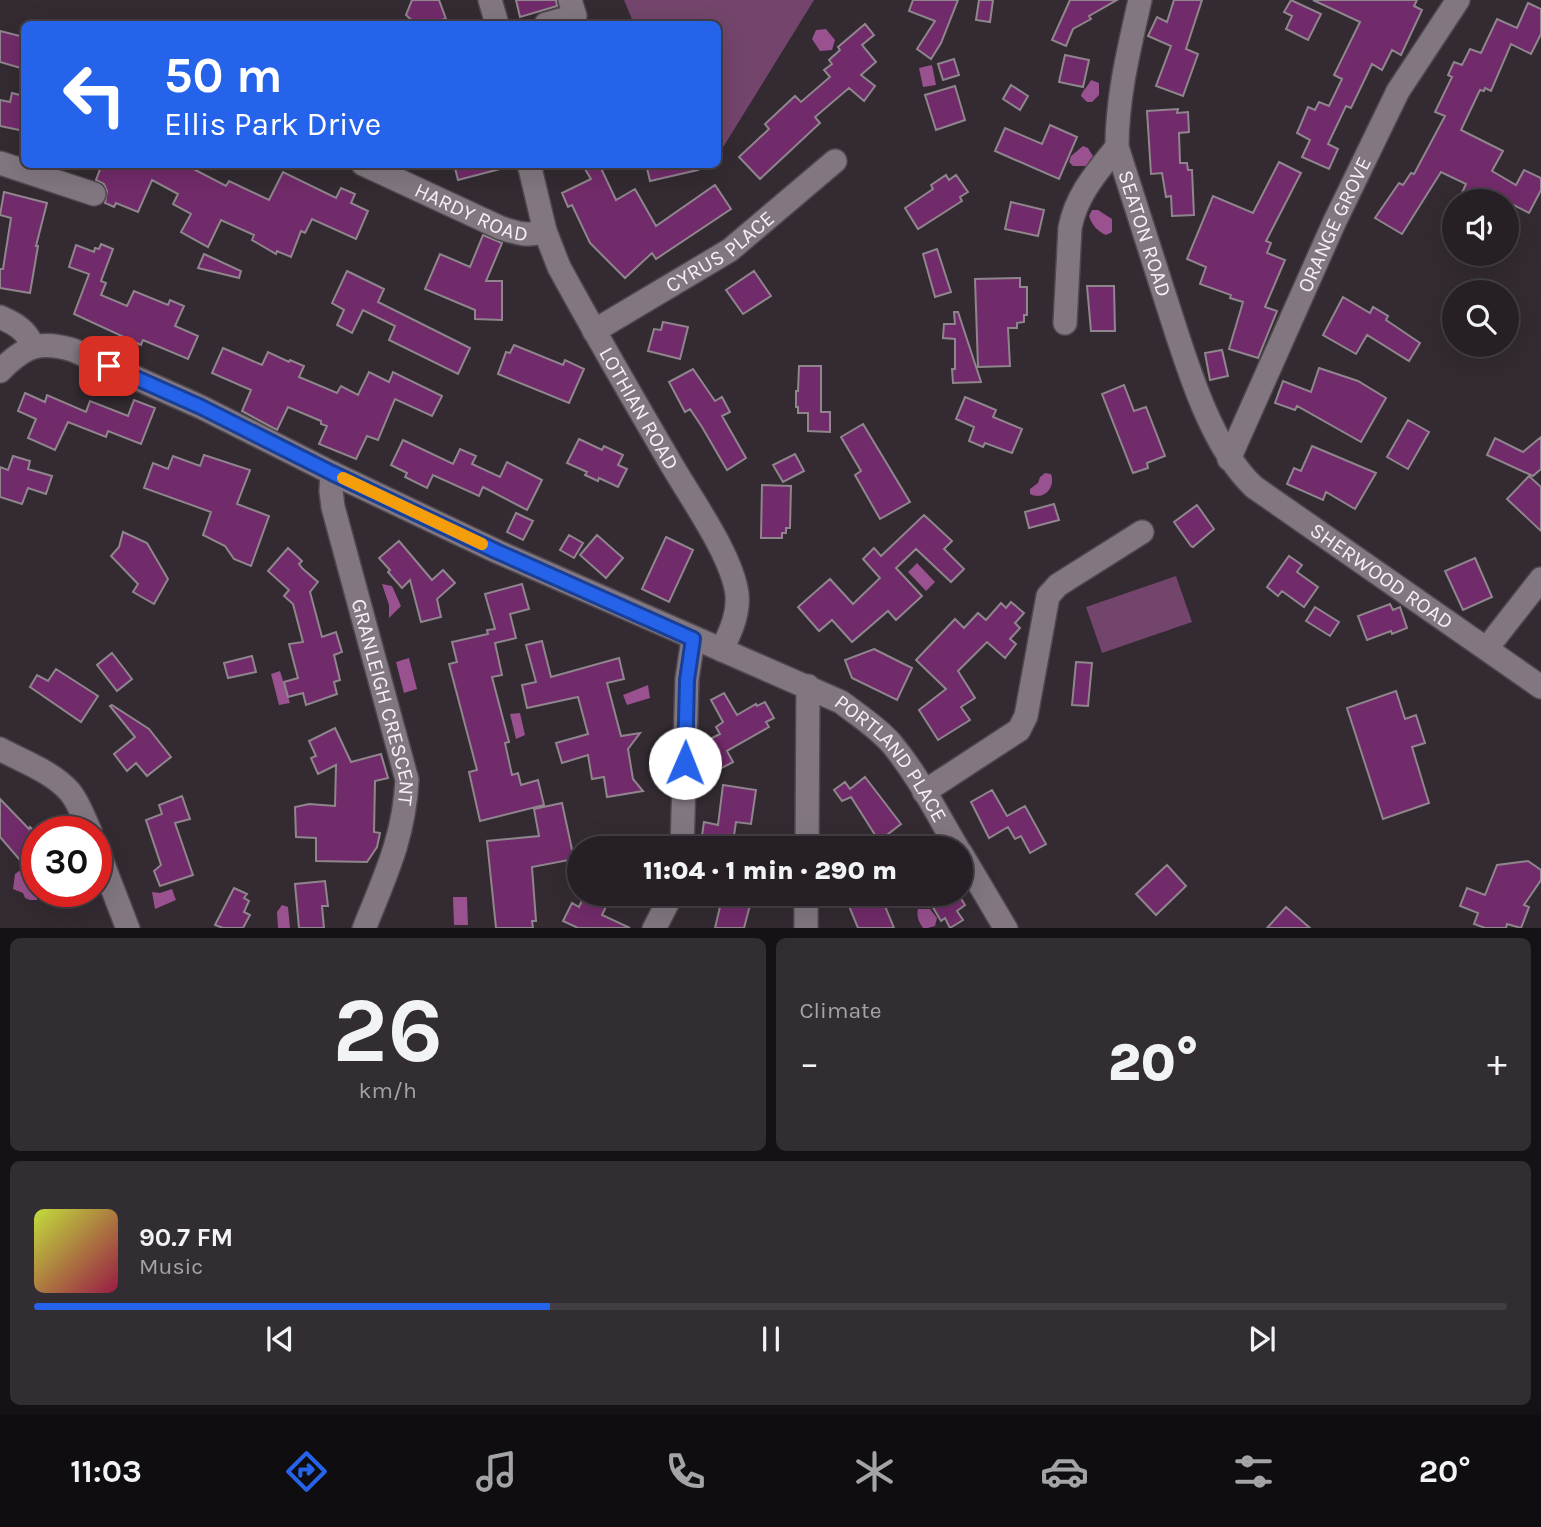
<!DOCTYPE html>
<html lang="en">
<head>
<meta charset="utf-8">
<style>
	:root { --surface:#262026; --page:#322d32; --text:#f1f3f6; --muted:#a4a3a7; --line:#423e43; --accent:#2563eb }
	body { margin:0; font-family:Karla,sans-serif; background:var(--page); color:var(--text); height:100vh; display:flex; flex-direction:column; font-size:26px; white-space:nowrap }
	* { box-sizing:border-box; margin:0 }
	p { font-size:23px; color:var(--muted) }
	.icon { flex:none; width:38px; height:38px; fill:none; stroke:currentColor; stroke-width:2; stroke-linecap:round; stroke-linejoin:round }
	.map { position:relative; height:928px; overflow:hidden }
	.sheet { display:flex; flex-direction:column; gap:10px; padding:10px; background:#151215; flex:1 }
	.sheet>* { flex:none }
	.banner { position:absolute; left:21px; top:21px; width:700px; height:147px; border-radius:10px; box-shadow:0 7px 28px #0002,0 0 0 2px var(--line); background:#2563eb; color:#fff; overflow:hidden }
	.tools { position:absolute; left:1442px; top:189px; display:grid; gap:14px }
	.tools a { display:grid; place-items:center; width:77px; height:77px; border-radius:50%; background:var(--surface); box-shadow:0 7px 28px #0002,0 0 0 2px var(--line); font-size:35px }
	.speed { position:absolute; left:21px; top:816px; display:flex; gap:14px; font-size:35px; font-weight:700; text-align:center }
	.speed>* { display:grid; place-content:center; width:91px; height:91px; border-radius:50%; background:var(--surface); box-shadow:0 7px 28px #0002,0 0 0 2px var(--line); line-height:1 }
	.speed .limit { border:10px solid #d22; background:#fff; color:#111 }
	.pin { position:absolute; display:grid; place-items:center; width:60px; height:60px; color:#fff; margin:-30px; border-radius:14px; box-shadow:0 4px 10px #0006 }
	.me { position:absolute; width:77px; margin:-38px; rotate:1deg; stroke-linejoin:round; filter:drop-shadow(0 0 5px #0008) }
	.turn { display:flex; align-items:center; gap:24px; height:147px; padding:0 28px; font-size:32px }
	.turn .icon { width:91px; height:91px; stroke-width:2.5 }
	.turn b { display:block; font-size:49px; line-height:60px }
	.big { font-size:52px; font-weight:800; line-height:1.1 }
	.sheet .card { flex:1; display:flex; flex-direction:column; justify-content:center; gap:10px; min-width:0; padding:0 24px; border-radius:10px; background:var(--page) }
	.sheet .dial { align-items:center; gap:0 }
	.dial b { font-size:91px; line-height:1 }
	.song { display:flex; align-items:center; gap:21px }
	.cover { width:84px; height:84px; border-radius:10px; background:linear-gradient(135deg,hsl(70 70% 55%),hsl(340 70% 35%)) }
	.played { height:7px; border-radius:4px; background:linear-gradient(90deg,var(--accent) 35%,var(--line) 35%) }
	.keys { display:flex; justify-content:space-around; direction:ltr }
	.heat { display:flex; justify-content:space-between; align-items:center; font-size:38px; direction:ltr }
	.sheet .tiles { flex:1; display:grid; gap:10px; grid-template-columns:1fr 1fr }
	.card:last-child { grid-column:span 2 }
	.trip { position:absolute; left:567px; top:836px; width:406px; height:70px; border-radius:35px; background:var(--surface); box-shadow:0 7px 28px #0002,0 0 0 2px var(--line); font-weight:800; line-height:70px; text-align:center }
	.tab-bar { display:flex; height:112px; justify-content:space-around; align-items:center; background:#0f0d0f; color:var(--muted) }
	.tab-bar .icon { width:49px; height:49px }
	.tab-bar .active { color:var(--accent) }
	.tab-bar b { font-size:32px; color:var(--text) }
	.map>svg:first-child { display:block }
</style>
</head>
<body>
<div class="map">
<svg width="1541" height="929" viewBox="0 0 1541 929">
	<rect width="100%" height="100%" fill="#332a32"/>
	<path fill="#73456c" d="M624,0H814L722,149L718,147V24H634Z
		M1176,576L1192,622L1102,653L1086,607Z"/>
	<path fill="#9a5190" d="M826,29L835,40L832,50L820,51L812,39L816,30Z
		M932,65L936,85L923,87L919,68Z
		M1091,80L1099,83V95L1092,102H1087L1081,96C1082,91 1088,86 1091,80Z
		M1083,146L1088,148L1093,156L1086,166H1073L1069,162L1071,156Z
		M1092,210H1098L1112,219V232L1106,235C1097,231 1092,225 1089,216Z
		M1045,473L1051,474C1056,487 1044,501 1030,494V489L1038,483L1040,477Z
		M917,563L935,582L926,591L908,572Z
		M382,584L392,586L401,606L389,618V605Z
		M409,658L417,689L404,693L396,662Z
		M280,671L290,703L279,705L271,674Z
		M648,685L650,698L627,705L623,695Z
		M520,713L525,735L516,739L510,714Z
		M19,871L25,872L28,879L36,883L37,891H40L37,900H30L25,898L23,893L13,889L15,874Z
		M172,889L176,900L155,909L152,892L160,893Z
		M453,897H467L468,925H454Z
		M282,905L288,907L290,928H278L277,912Z
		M918,909H930L937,918L935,926L924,929C919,923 916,916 918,909Z"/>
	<path fill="#722b6a" stroke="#8f858d" stroke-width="2" d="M412,0H439L446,19L416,24L406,15Z
		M516,0H556L557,6L520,17Z
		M913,0H958L941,43L931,59L917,49L935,21L909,11Z
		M979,0H993L990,22L976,20Z
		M1070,0H1117L1089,16L1091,19L1073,29L1066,46L1052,40Z
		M1174,0H1202L1186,49L1198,54L1183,96L1156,86L1171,46L1148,36L1157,17L1167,22Z
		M1291,0L1321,14L1308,40L1286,29L1292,16L1284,12Z
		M1313,0H1417L1414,6L1422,10L1401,55L1392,50L1382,70L1372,64L1351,108L1346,106L1328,144L1338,149L1329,169L1302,157L1310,140L1297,133L1308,107L1315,110L1319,102L1329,106L1342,79L1334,75L1360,22Z
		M1528,3L1541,9V34L1531,54L1511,44L1491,91L1485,88L1484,91L1480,90L1461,130L1503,151L1492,171L1516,185L1524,170L1541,178V190L1529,213L1483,189L1477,201H1473L1461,195L1466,184L1441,172L1402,234L1375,218L1399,183L1403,185L1411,173L1414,174L1445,116L1435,112L1452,77L1448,75L1454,62L1462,65L1470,49L1481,53L1497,19L1517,28Z
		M865,24L874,35L862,45L876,62L861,75L875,86L864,101L849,88L815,117L820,123L760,179L739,157L769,129L765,124L795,96L801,102L830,77L824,70L832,64L829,60L840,50L838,47Z
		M0,31L24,37V69L0,62Z
		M1065,55L1089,60L1083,87L1059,82Z
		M954,59L959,75L943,80L938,64Z
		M1011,85L1028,96L1020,110L1003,99Z
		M955,86L965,120L936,130L925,95Z
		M12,93L24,96V131L0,126V100L10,102Z
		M1178,109L1177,113L1188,112L1189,132L1179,133L1180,163H1187L1188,170H1192L1194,215L1172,216L1171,196L1166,197L1162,173L1151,174L1147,111Z
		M1050,125L1077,137L1059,179L995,151L1005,128L1042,144Z
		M1279,162L1301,173L1266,241L1271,243L1267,253L1285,260L1265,307L1277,311L1258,358L1229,349L1243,302L1230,298L1231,295L1200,284L1206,267L1187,259L1213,196L1253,213Z
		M102,164H184L226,186L229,181L269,200L283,172L336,198L341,188L355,194L351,203L368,211L356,239L312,219L305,233L301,231L291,257L277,251L276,254L252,240L254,235L221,220L208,247L181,232L191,214L173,204L178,194L152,180L138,212L116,203L114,207L105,203L107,191L104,184L96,180Z
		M454,164H499L500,169L458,180Z
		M582,164H599L616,200L635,189L656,226L715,185L731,209L656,259L652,253L625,278L590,243L572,205L568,207L562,193L591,179Z
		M646,164H697L698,170L650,181Z
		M946,175L949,180L956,175L968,192L960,197L962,201L918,229L905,208L933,189L931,185Z
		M4,192L47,203L36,246H38L30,293L0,288V269H3L11,218L0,215Z
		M1011,202L1044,210L1038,236L1005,229Z
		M483,235L502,243L486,281H502V320L475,319V310L425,289L440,254L470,267Z
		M101,244L113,249L101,281L106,283L101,295L127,306L134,291L168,305L170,300L184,306L175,326L198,336L188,359L143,340L141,345L74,314L89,274L69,267L76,245L94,252L95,248L99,249Z
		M937,249L951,292L935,297L923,254Z
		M204,254L241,271L239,278L198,268Z
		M347,271L384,289L378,302L470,348L458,374L389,340L395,326L363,310L352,333L337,325L344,310L332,303Z
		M754,271L771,296L743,314L726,290Z
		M1020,278V287H1027V315H1024V322L1017,323V328H1008L1010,366L978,367L975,279Z
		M1087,286H1114L1115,331H1091Z
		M1343,297L1370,313L1373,307L1388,316L1386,320L1420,343L1409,361L1367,335L1356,354L1323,335Z
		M954,312H958L981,382L953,383L952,369H955V339L943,338L944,324H955Z
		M663,322L688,327L680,359L648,351L654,329L661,330Z
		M514,345L563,365L565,360L584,369L569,403L498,374L506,352L510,353Z
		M223,348L262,365L268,352L289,362L290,360L304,366L299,377L337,393L341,386L358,395L369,372L389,382L393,372L442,396L432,416L395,399L378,440L367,436L356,459L319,444L327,426L321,424V421L288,407L277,430L242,411L251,390L212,373Z
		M1222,350L1228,376L1210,380L1205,353Z
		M799,366H821V412H830V432L808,431V413H798V407H796V391H798Z
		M1319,368L1358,381L1386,398L1361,442L1297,406L1295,410L1275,403L1283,381L1311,392Z
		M693,369L715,401L722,397L730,412L722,416L746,458L727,470L702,427L690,409L685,412L669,382Z
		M1124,385L1134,411L1146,407L1165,456L1147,463L1148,468L1133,473L1102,394Z
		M25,393L45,402L47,395L86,412L90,401L128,416L134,400L155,408L141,444L108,431L106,437L68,422L55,450L28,438L36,419L18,411Z
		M965,397L996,410L993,417L1022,429L1012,453L985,443L983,447L969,441L974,427L956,419Z
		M1408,420L1429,432L1408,469L1387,457Z
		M863,424L910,502L880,519L855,475L861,471L841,437Z
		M1541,437V469L1533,476L1487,455L1495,438L1523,452Z
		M579,439L602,450L604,446L623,455L618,465L627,469L618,487L599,478L598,481L585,475L587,472L567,463Z
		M403,440L453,464L460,449L476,456L472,464L500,477L507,462L542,480L527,510L483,487L479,496L433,475L427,488L405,477L407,473L391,465Z
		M1312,446L1376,473L1355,509L1326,492L1323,500L1287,484L1294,468L1301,471Z
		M795,454L804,471L783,482L773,465Z
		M204,455L250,470L237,504L269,516L251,566L234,559L225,546L203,535L211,512L144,488L153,463L168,469L173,456L200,466Z
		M13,456L30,461L28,469L52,476L46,494L28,488L22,504L0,497V467L8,470Z
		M1529,476L1541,487V531L1507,499Z
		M762,485L791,486L790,528H786V533H782V538H761Z
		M1054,504L1059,520L1029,528L1025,512Z
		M1197,505L1214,529L1193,547L1191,546L1174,522Z
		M516,513L533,521L523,540L507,532Z
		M924,515L952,541L944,549L964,569L951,582L916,549L896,568L922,596L896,620L888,611L852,642L832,620L819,631L798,607L830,579L853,604L880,578L863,559L874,548L881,556Z
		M123,532L147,543L168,579L154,604L133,592L138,584L111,556L119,547Z
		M569,535L583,543L574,558L560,550Z
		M597,535L623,558L606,578L580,555Z
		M666,537L693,550L669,602L642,589Z
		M399,541L432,580L443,570L455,583L437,599L441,617L421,622L410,580L402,588L388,572L390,570L379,558Z
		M288,548L302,561L299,564L303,569L318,582L310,592L322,637L336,632L342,652L334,655L340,680L334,682L337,694L306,705L303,693L288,697L284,682L298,678L289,644L303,642L293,604L284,596L289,590L268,571Z
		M1289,556L1302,565L1297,572L1318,587L1304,607L1282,591L1278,596L1267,587Z
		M1475,558L1492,597L1463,610L1445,571Z
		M522,584L529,609L510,614L516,638L495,643L502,675L492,677L509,742L505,743L512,775L518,773L521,785L538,780L544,805L480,821L469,772L477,770L449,664L457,662L452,642L488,634L487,630L495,629L485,594Z
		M1011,602L1024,613L1015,623L1020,628L1010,639L1016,644L1005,658L987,642L958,671L975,698L961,707L970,720L938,740L919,710L946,689L916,660L955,619L964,628L978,613L986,620L1001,603L1006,608Z
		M1390,604L1393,610L1400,607L1407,628L1392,634L1391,631L1367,640L1358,616Z
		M1315,607L1339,622L1330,636L1306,621Z
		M542,641L551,677L619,658L624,679L607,683L621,736L640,733L628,749L633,779L643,791L607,797L604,777L592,779L588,755L562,763L556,743L588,734L578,697L527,708L522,685L536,682L526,645Z
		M874,649L912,668L897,700L852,678L845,660Z
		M112,653L132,679L117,691L97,665Z
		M252,656L256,672L228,678L224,663Z
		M1076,662L1092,663L1088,706L1072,705Z
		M56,669L98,696L81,722L30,687L37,675L48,681Z
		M1396,691L1405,719L1416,715L1425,743L1412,747L1429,803L1383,819L1347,708Z
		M724,693L737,715L756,704L757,706L765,702L774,718L766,722L769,727L727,751L733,762L716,771L709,758L714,755L710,748L714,746L710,739L720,734L716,727L723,722L711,700Z
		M112,705L149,729L171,757L147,776L136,763L127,771L114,754L135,737L110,706Z
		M335,728L351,762L381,754L388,778L375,781L374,832L380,833L377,847L367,862L316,861V838L296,837L295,807L309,804L335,806L336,765L318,774L311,758L316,756L309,741Z
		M865,777L901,824L879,841L851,797L842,801L834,790L845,782L850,789Z
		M723,785L756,790L751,824L736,822L732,849H700L704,822L718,825Z
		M992,790L1007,816L1025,806L1046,844L1030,853L1021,836L1015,839L1008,827L989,838L971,802Z
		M182,796L190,819L175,823L193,875L160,886L154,871L161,865L146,820L162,814L159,805Z
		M0,799L29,829L30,827L37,834V871L29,863L25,866L0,837Z
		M562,803L574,859L532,867L536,921H532L533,928H496L487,841L539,836L534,809Z
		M1528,861L1541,870V880L1524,905L1529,907L1521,928L1507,924L1506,928H1485L1474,924L1478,913L1460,906L1467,888L1485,895L1497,865Z
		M1167,865L1186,886L1156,915L1136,894Z
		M325,881L328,906H322L324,928H299L295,884Z
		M234,888L247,894L244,898L249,901L244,912L250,915L243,928H223L215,925Z
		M585,894H612L602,915L630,928H578L563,921L572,903L579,907Z
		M723,894H753L744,928H715Z
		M844,894H880L894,928H858Z
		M925,894H958L965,905L957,911L963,920L950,928L945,918L941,921Z
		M1286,907L1310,928H1267Z"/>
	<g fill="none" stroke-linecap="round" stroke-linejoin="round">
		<g stroke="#4f484e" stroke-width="26">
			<g id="minor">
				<path d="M490,0L497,24"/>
				<path id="s1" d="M1140,0C1129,49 1117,97 1117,147C1133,198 1150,249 1166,300C1185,358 1209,445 1254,487L1541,687"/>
				<path d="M546,24L575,16L570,0"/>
				<path d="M0,163L94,194"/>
				<path id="s2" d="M363,164L501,228C517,233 528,237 545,231"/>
				<path id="s3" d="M529,164L545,231L559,267C595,333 632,397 670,462C690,497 732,555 737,594C739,615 730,632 722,650"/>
				<path d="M0,317C16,324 26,330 33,346"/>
				<path d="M1065,323L1070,228C1076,195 1097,172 1117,147"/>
				<path id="s4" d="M594,331L730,250L835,161"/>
				<path id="s5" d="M0,371C25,346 39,340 73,350L201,407L332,473L496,551L841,702C858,715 877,727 891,743C918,775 937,814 958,849"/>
				<path id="s6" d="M1229,459L1334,223L1398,91L1458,0"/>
				<path id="s7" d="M332,473L331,491L333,507L407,780C404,838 385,876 364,929"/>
				<path d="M1487,648L1541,579"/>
				<path d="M0,749C22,761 53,772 70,792C79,803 84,818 90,831"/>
				<path d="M924,792L1019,730L1026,716L1048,596L1058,585L1142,532"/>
				<path d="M96,846L128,929"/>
				<path d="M682,849L687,679L693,639"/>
				<path d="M807,849L808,686"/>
				<path d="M961,853L1006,929"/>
				<path d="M654,929L672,894"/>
				<path d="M806,929V894"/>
			</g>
		</g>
		<use href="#minor" stroke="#827780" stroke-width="23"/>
	</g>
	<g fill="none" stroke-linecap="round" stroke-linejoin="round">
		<g stroke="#184099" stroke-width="18">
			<path id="route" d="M109,366L201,407L332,473L496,551L693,639L687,680L685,763"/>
		</g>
		<use href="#route" stroke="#2563eb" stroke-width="12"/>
		<path stroke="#f59e0b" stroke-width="12" d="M343,478L482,544"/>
	</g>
	<g text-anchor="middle" stroke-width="7" stroke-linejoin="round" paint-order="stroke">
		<g font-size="21" fill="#f5eff4" stroke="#181418">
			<text dy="7" stroke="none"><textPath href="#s2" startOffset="119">HARDY ROAD</textPath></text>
			<text dy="7" stroke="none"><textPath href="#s6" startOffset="257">ORANGE GROVE</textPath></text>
			<text dy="7" stroke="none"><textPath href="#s1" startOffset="240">SEATON ROAD</textPath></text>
			<text dy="7" stroke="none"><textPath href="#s4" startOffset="149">CYRUS PLACE</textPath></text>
			<text dy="7" stroke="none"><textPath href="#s3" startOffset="270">LOTHIAN ROAD</textPath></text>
			<text dy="7" stroke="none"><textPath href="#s1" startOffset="674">SHERWOOD ROAD</textPath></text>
			<text dy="7" stroke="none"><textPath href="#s7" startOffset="236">GRANLEIGH CRESCENT</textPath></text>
			<text dy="7" stroke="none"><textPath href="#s5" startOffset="1003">PORTLAND PLACE</textPath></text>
		</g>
	</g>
</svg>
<div class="tools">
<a><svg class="icon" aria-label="sound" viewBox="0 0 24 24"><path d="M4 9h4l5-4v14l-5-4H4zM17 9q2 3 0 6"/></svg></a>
<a><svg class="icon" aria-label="search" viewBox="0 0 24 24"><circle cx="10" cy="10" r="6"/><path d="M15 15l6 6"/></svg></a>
</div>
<div class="speed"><div class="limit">30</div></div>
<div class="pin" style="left:109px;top:366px;background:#d93025"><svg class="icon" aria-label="arrive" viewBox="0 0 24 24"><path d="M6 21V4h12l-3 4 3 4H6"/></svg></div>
<svg class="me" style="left:685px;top:763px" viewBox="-20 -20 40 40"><circle r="19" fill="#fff"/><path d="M0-13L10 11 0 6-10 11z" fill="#2563eb"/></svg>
<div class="trip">11:04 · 1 min · 290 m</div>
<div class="banner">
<div class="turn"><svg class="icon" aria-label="left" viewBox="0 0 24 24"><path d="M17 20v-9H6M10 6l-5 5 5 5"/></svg><div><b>50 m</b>Ellis Park Drive</div></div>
</div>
</div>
<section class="sheet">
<div class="tiles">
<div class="card dial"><b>26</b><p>km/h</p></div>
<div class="card"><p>Climate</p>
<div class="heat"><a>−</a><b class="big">20°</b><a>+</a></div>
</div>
<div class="card">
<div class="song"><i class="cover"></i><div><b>90.7 FM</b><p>Music</p></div></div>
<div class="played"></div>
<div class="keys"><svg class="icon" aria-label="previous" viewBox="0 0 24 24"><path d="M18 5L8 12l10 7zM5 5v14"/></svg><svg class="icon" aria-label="pause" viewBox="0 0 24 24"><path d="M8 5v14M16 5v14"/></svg><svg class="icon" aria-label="next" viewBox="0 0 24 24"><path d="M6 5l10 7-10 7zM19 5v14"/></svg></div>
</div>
</div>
</section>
<nav class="tab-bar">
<b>11:03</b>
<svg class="icon active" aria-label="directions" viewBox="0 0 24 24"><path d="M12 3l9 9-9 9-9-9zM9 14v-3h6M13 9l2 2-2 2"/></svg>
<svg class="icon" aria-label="music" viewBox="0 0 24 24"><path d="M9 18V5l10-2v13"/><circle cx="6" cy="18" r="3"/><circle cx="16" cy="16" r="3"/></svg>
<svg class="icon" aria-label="phone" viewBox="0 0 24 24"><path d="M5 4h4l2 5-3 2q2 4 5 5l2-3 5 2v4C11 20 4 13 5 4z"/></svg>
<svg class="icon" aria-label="climate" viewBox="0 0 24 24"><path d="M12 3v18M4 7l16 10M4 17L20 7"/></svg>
<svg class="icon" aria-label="car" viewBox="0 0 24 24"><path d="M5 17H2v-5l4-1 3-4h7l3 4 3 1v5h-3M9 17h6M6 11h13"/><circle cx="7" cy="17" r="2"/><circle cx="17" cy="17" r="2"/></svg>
<svg class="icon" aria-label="filters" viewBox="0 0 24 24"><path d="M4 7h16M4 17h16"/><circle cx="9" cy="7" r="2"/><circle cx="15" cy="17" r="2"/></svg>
<b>20°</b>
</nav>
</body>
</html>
